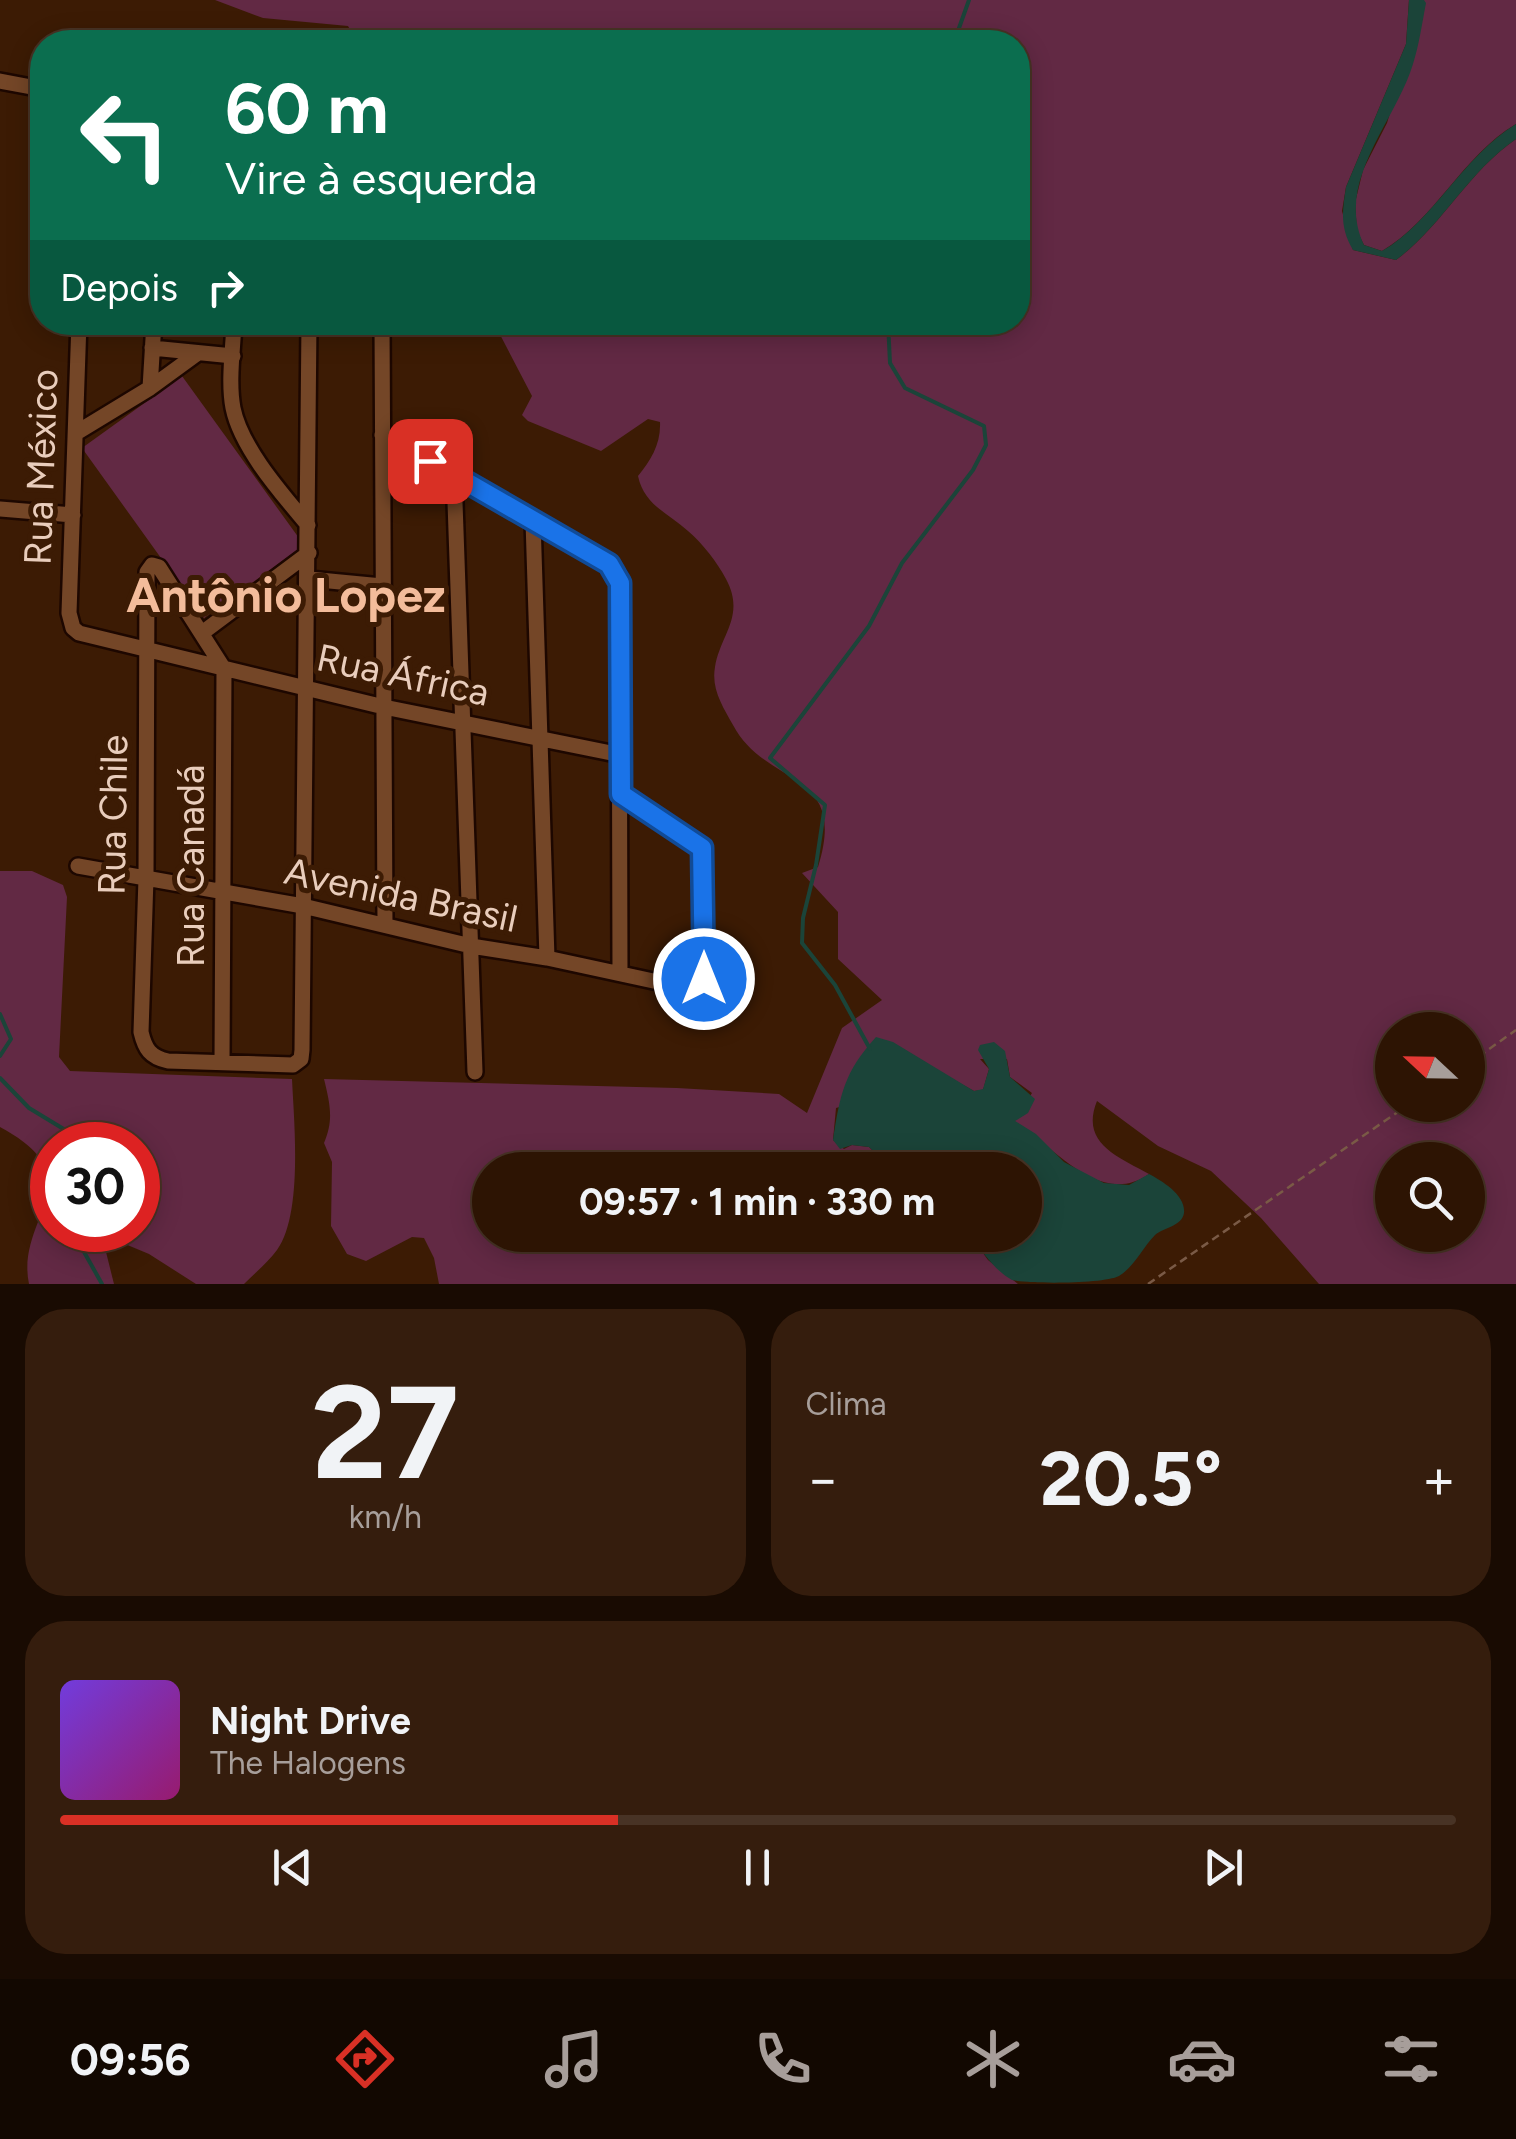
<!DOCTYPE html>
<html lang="pt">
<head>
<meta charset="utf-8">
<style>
	:root { --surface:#2d1403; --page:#351d0d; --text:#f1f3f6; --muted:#a79e9a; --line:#483325; --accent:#d93025 }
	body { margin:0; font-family:Figtree,sans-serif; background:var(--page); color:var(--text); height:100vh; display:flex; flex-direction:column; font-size:38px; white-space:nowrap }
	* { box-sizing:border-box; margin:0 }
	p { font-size:32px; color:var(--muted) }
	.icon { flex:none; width:55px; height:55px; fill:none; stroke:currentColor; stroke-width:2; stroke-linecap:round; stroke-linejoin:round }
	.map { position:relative; height:1284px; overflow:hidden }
	.side { display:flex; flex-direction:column; gap:25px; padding:25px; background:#190b02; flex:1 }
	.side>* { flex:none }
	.top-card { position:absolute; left:30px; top:30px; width:1000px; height:305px; border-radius:40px; box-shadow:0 5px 25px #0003,0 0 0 2px var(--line); background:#0b6e4f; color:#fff; overflow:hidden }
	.needle { width:65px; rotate:292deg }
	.controls { position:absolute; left:1375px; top:1012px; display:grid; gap:20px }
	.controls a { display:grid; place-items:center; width:110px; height:110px; border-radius:50%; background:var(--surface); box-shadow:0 5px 25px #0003,0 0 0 2px var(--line); font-size:50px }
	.speed { position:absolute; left:30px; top:1122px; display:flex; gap:20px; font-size:50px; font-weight:700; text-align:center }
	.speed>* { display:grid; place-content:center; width:130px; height:130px; border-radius:50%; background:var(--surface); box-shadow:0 5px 25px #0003,0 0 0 2px var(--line); line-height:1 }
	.speed .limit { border:15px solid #d22; background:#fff; color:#111 }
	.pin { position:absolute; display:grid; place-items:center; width:85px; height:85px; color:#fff; margin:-42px; border-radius:20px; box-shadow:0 5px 15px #0006 }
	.me { position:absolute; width:110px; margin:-55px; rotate:0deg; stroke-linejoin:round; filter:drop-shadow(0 0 8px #0008) }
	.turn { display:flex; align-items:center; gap:35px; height:210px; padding:0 30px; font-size:45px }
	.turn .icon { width:130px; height:130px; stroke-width:2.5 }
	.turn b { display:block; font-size:70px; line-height:85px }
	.then { display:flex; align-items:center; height:95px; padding:0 30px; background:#0003; gap:20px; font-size:38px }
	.big { font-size:75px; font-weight:700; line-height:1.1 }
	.side .card { flex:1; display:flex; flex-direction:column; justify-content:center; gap:15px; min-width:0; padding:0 35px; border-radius:40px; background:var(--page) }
	.side .dial { align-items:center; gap:0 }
	.dial b { font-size:130px; line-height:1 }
	.song { display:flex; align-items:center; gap:30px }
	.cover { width:120px; height:120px; border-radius:15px; background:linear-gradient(135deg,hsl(260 70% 55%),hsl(320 70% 35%)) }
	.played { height:10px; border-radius:5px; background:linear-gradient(90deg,var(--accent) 40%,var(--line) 40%) }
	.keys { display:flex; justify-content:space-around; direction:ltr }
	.heat { display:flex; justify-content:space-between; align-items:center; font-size:55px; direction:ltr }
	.side .tiles { flex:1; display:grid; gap:25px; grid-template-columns:1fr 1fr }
	.card:last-child { grid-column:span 2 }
	.trip { position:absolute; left:472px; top:1152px; width:570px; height:100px; border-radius:50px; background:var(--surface); box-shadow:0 5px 25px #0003,0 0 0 2px var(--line); font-weight:700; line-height:100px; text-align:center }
	.tabs { display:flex; height:160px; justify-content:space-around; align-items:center; background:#120801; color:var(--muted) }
	.tabs .icon { width:70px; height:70px }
	.tabs .active { color:var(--accent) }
	.tabs b { font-size:45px; color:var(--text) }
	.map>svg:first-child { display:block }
</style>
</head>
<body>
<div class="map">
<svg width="1516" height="1284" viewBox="0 0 1516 1284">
	<rect width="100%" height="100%" fill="#3c1b04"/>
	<path fill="#622944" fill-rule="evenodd" d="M215,0H1409L1406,44L1346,187L1342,211L1353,250L1396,260C1442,226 1468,172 1516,139V1284H1319L1261,1218L1211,1171L1158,1146L1097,1101C1080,1143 1117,1156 1149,1174C1099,1209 1053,1145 1014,1121L1032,1093L1010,1077L1007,1059H980L989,1069L983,1090L974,1091L947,1076L836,1108L833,1140L844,1149L852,1145L869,1147L893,1170H490V1235H970L988,1260L1018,1284H439L434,1258L424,1238L412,1237L366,1261L347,1254L331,1226L332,1162L324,1143C334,1120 330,1104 324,1079L677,1088L779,1094L807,1113L842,1028L882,1000L838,959V912L802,873L818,867C849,768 766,788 733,725C723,707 711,689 715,667C720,635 746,616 726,579C717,562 703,544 688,531C668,513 644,505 638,476C651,460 661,444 660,422L648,419L601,451L528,421L522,415L532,396L494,323L1018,322V42H357L348,26L263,18ZM1392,1030H1468V1105H1392ZM1392,1160H1468V1235H1392Z
		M1424,0H1516V124C1462,156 1435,220 1382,251L1364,245L1357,231L1355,203L1363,170L1387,123Z
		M182,376L304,545L204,618L82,448Z
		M0,871H32L63,885L67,897L59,1057L70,1071L292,1079C294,1122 303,1214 277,1250C268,1262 255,1273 244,1284H196L149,1254L125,1244L103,1240L114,1284H29C15,1217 97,1179 0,1127ZM138,1145V1230H52V1145Z"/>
	<path fill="#1b4439" d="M1409,0H1424L1426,3C1422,24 1419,45 1413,64C1395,123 1334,182 1364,245L1382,251C1433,222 1462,157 1516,124V139C1468,172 1442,226 1396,260L1353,250C1340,228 1342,212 1346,187L1406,44Z
		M876,1037L893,1042L974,1091L983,1089L989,1069L978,1050L980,1045L994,1042L1005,1051L1010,1077L1035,1099L1028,1113L1015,1121L1036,1134L1064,1162L1104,1183L1129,1185L1149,1174C1162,1181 1186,1195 1184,1213C1182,1226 1165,1227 1155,1235C1143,1247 1134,1267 1119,1276C1104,1284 1028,1284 1012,1280C994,1270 982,1251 970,1235H1025V1170H893L869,1147L852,1145L840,1149L833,1140C840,1095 844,1072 876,1037Z"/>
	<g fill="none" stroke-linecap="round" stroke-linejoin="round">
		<path stroke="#1b4439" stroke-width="4" d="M954,42L969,0
			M0,1014L11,1039L0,1056
			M870,1049L835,985L802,943L803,918L816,865L825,805L770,758L869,626L902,563L973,470L986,445L984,426L905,388L890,363L888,322
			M0,1078L29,1108L90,1145
			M78,1230L79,1243L102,1284"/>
		<g stroke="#1d0700" stroke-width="20">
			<path id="street" d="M0,81L42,89
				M79,322L69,613L73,628L79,633L384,707L621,755
				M234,322C233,350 228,381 233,408C241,448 282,494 308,525
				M382,322L385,924
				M152,348L233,356
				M150,388L154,322
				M76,433L150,388L198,353
				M382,435L609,564L619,576L620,973
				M454,474L475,1072
				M0,509L73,515
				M533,521L547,958
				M309,579L382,586
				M202,633L309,553
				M78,866L303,906L471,946L547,958L695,990L703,979L702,848L621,794
				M222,1062L224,669L159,567L152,565L147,572L146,878L141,1032C145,1049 150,1057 168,1061L293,1065L301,1059L302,1050L309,322"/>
		</g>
		<path stroke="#7a5a46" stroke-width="2.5" stroke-dasharray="8 5" stroke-linecap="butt" d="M1468,1064L1516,1030
			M1148,1284L1408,1105"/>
		<use href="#street" stroke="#744627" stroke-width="15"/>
	</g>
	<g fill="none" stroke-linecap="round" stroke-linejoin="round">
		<g stroke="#114b97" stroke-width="25">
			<path id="route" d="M430,461L609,564L620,583L621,794L702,848L704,979"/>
		</g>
		<use href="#route" stroke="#1a73e8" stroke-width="18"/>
	</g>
	<g text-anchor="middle" stroke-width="10" stroke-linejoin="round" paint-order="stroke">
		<g font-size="38" fill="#e9cdbc" stroke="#3c1b04">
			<text transform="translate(41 467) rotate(-88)" y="13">Rua México</text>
			<text transform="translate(403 675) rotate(12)" y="13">Rua África</text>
			<text transform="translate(113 815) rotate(-89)" y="13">Rua Chile</text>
			<text transform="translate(191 866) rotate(-90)" y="13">Rua Canadá</text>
			<text transform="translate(401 895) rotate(12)" y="13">Avenida Brasil</text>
		</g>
		<g font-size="48" font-weight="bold" fill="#f3bc9b" stroke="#3c1b04">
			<text x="286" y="612">Antônio Lopez</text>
		</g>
	</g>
</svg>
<div class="controls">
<a><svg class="needle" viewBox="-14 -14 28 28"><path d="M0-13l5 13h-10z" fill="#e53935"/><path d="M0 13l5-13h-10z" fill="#a79e9a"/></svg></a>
<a><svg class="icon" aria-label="search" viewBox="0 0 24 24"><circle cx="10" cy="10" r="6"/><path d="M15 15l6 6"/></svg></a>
</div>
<div class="speed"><div class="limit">30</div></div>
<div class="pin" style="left:430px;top:461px;background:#d93025"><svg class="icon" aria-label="arrive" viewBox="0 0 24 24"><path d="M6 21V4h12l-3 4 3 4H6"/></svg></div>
<svg class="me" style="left:704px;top:979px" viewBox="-20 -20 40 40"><circle r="17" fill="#1a73e8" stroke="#fff" stroke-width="3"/><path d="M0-11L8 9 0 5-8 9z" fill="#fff"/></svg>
<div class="trip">09:57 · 1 min · 330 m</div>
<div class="top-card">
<div class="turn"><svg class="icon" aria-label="left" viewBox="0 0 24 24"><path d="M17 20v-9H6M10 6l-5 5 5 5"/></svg><div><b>60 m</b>Vire à esquerda</div></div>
<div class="then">Depois<svg class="icon" aria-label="right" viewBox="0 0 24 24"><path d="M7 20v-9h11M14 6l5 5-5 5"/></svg></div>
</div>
</div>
<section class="side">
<div class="tiles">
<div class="card dial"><b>27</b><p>km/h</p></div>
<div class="card"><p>Clima</p>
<div class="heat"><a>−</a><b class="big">20.5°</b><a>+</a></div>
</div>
<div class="card">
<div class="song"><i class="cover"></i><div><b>Night Drive</b><p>The Halogens</p></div></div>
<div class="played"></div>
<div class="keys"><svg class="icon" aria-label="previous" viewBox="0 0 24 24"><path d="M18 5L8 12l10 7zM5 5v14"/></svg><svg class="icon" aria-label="pause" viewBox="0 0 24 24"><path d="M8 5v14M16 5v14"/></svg><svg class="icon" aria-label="next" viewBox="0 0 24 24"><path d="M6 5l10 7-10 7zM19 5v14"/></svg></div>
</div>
</div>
</section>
<nav class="tabs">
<b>09:56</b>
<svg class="icon active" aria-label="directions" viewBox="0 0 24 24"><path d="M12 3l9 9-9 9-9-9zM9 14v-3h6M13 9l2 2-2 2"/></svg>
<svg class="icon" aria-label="music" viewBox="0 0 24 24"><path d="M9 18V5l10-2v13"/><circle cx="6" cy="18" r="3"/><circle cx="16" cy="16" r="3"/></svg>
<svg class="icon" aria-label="phone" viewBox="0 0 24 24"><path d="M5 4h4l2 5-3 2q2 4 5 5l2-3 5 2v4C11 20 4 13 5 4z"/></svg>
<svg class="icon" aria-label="climate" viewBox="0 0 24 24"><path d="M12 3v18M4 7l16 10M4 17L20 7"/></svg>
<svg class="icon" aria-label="car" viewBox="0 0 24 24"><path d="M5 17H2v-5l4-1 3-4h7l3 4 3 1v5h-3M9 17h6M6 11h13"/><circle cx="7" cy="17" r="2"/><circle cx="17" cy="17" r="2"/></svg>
<svg class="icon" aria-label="filters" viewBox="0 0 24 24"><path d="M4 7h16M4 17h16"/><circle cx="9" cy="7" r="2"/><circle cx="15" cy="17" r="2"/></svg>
</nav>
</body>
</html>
